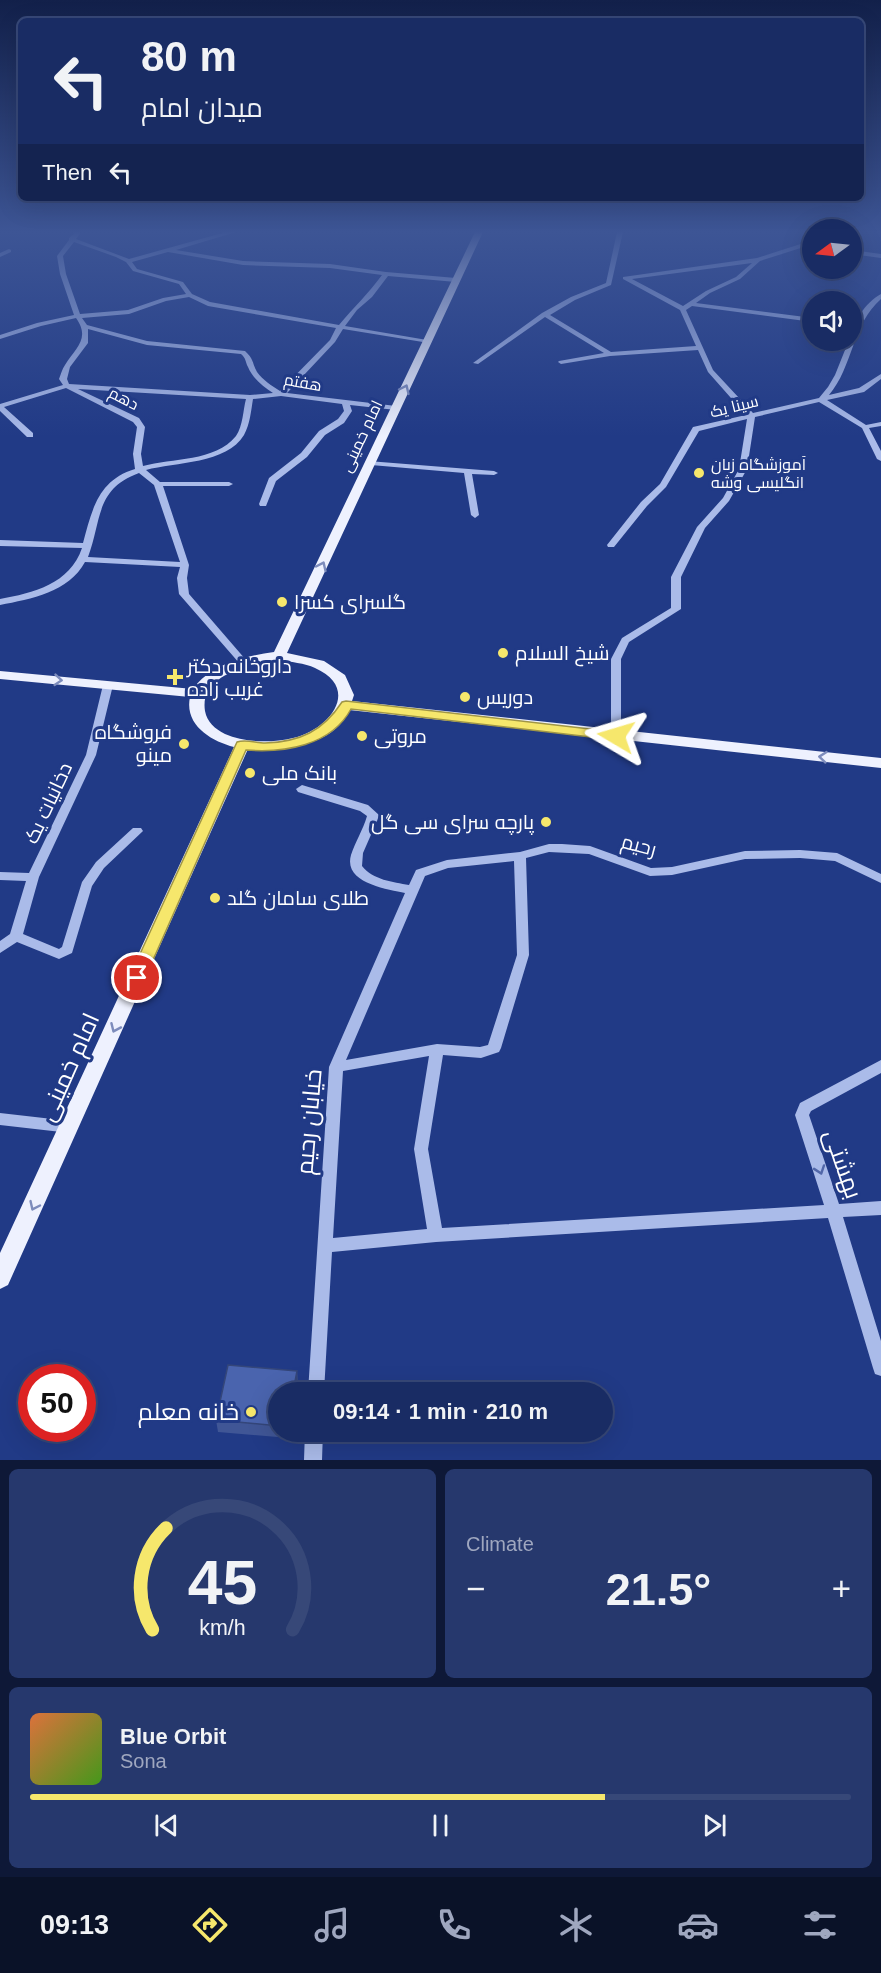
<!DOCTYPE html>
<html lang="en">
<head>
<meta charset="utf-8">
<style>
	:root { --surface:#192c64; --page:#26386d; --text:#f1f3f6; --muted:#9fa7bf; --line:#374878; --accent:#f6e76c }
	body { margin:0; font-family:Arial,Cairo,sans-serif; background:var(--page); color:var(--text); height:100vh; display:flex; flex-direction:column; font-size:22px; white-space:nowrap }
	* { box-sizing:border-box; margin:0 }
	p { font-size:20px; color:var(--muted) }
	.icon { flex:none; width:33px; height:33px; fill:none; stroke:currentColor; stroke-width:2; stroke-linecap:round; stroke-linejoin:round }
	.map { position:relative; height:1460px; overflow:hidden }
	.drawer { display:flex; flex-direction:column; gap:9px; padding:9px; background:#0e1837; flex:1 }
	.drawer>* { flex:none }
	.top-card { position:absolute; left:18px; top:18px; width:846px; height:183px; border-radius:9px; box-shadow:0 6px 24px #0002,0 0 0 2px var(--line); background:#192c64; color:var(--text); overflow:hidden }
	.needle { width:39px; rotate:255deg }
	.tools { position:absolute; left:802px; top:219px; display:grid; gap:12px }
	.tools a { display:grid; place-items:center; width:60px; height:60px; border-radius:50%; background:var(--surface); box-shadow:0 6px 24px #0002,0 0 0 2px var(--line); font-size:30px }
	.speed { position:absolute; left:18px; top:1364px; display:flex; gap:12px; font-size:30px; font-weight:700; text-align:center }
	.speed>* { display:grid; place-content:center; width:78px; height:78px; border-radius:50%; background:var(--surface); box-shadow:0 6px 24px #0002,0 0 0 2px var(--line); line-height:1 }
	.speed .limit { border:9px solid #d22; background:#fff; color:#111 }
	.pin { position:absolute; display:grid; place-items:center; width:51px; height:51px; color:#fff; margin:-26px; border:3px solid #fff; border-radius:50%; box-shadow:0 2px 6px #0007 }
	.me { position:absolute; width:66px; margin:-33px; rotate:277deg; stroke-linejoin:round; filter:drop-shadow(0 0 4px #0008) }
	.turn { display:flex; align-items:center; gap:21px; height:126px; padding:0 24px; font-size:27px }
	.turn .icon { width:78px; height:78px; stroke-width:2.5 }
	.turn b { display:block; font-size:42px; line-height:51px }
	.then { display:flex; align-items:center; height:57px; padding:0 24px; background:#0003; gap:12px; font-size:22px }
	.big { font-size:45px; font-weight:700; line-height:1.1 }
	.drawer .card { flex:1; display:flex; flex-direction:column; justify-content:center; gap:9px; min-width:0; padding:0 21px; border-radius:9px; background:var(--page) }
	.drawer .dial { align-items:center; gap:0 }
	.dial svg { height:156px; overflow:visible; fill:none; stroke:var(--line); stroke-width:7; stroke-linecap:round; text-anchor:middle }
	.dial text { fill:var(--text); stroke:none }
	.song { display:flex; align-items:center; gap:18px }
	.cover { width:72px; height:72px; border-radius:9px; background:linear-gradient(135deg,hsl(20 70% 55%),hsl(100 70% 35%)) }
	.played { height:6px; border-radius:3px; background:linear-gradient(90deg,var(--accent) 70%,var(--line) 70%) }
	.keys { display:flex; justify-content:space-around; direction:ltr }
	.heat { display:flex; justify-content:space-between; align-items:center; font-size:33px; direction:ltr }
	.drawer .tiles { flex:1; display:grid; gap:9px; grid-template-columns:1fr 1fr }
	.card:last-child { grid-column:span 2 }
	.trip { position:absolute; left:268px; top:1382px; width:345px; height:60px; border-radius:30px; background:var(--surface); box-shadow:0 6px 24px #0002,0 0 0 2px var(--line); font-weight:700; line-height:60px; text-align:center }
	.tabs { display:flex; height:96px; justify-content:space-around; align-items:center; background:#0a1228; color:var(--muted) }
	.tabs .icon { width:42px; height:42px }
	.tabs .selected { color:var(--accent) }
	.tabs b { font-size:27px; color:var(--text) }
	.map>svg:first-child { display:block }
</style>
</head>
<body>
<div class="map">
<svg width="881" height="1460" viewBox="0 0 881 1460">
	<rect width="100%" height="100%" fill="#213a86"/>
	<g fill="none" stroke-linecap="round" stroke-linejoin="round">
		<path fill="#aabbe9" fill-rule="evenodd" d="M73,232H79L80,234L76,239L129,259L226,232H236L176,250L243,261L330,264L386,272L456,278L459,280L456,282L388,276L372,297L357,310L345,326L427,340L429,341V343L343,329L335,342L287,393L396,406L400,408L396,410L350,405L352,411L344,423L325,435L307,457L276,481L266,506H260L259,504L269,478L301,453L319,431L338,419L344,411L342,404L281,396L253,399C251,411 250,424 244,435C227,464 175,462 146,470L160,482H229L233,484L229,486H163L189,565L187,578L189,594L246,660L248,662L246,664H240L179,594L177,578L180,567L85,562C69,592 31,599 0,605V599C33,593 70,584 82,548L0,546V540L83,543C92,510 98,480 135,469L133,454L137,427L133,422L66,388L4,407L33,433V437H27L0,411V404L63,385L59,379C61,374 62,369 65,365C75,348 91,339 76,318L41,326L0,339V335L37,323L74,315L60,274L57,256L69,240V238L74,234ZM74,242L116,257L126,262L133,271L179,284L186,294L163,298L128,310L80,314L66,274L63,256ZM168,252L243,265L330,268L382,275C369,293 353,308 339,325L210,302L192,294L183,282L137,269L132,262ZM189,297L208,306L336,328L330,340L280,391C272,386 263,380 257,372C252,363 254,359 245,351L147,341L87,325L82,318L129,314L166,301ZM88,329L147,345L241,354C246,358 245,361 248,367C253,379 263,386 273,393L250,395L69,384L67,379L70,367L88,343ZM78,389L246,399C243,410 243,426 236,436C215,462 172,458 143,466L141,454L145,427L139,418ZM139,473L154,485L180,562L88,557C102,520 95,489 139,473Z
			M617,232H623L611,285L575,300L550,315L611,352L696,346L680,310L623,279V277L757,258L813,240V244L760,261L740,279L710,293L696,303L813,318V322L692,306L686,310L713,370L753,413L819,398L828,387L835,375L849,340H852C852,322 865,303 881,294V299C852,324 853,367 829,395L859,388L881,374V379L864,392L827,400L866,425L881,422V426L869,428L881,451V461L877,459L862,428L819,402L755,417L747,469L729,501L705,528L681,577V609L629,642L621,659V736L616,739L611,736V659L622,638L671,608V577L697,527L723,498L739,469L747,419L699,431L666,487L647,506L614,547H608L607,545L641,502L660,484L693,427L746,415L708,372L698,350L610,356L561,364L558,362L559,361L604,353L545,317L478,364L473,363L542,313L571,297L606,283ZM752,263L736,277L706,291L683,306L632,279Z
			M9,249L11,250V252L0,257V253Z
			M852,250L881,254V258L852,254Z
			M368,461L494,471L498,473L494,475L472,474L479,515L475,518L471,515L464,473L371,465H368Z
			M108,682L113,685L96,755L39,877L23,934L59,949L62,947L82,882L96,862L133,828H141L143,831L104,868L92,886L72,953L59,959L17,942L0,953V941L10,934L26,881L0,880V872L29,873L86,755L103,685Z
			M302,785L368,805L379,815L377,821L363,853L362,866C373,880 393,882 409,885L416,870L447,860L520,852L549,844H562L590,846L651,868L672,867L745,851L800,850L837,853L881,874V883L835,861L800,858L745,859L672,875L650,876L589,854L549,852L526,858L529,955L501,1048L499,1052L481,1058L443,1055L428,1149L442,1228L824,1205L795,1115L800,1103L881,1060V1073L811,1111L809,1115L839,1204L881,1201V1215L843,1217L881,1341V1376L875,1374L873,1368L828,1218L436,1242L332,1252L324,1392H308L329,1067L405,893C387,889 343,883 351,855C355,842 363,830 367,816L360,811L298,792L296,789ZM514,861L517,955L488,1045L480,1047L437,1044L346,1060L425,876L448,868ZM429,1056L414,1149L427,1229L333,1238L343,1071Z
			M0,1113L70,1121L75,1123L77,1127L75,1131L70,1133L0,1125Z
			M305,1431H323L322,1460H304Z"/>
		<path fill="#eef1fe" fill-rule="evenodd" d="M475,232H483L287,653L324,661L345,675L354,695L352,701L881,758V768L349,710C336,745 280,753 248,749L8,1285L0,1289V1253L234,747C211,741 184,725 190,697L0,679V671L193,689C211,664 245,656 274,652ZM279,660C290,662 305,663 315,668C362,689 329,730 293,738C272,743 245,743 225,734C215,729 207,722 205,711C199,674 251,664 279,660Z"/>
	</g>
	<path fill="#405696" d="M297,1371L298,1383L279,1392V1431H290L289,1438L218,1432L216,1420Z"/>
	<path fill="#34467a" d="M297,1371L298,1383L297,1392H293Z"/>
	<path fill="#4a64ae" stroke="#34467a" stroke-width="1.5" d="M228,1365L297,1371L293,1392H279V1426L216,1420Z"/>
	<defs><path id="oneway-chevron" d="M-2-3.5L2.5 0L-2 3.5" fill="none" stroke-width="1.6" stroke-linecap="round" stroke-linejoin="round" transform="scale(1.5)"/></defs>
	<g stroke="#7d8cbc">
		<use href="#oneway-chevron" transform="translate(405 389) rotate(-65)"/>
		<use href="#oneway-chevron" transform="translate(322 566) rotate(-65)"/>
		<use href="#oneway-chevron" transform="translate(58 680) rotate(5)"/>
		<use href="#oneway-chevron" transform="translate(823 757) rotate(-174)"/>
		<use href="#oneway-chevron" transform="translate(115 1028) rotate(114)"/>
		<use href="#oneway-chevron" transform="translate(34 1206) rotate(115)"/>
	</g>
	<use stroke="#5167a9" href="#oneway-chevron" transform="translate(820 1170) rotate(71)"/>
	<linearGradient id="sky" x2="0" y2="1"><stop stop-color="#12204a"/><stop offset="0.53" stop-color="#3d5595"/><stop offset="1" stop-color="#3d5595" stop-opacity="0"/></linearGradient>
	<rect width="881" height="437" fill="url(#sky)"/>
	<path fill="#f6e76c" stroke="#a09646" stroke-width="1.5" d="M346,701L616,732L622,736L616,740L351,709C331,746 284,753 246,750L145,978L143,983L137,985L131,983L129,978L237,742C246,739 256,743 265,743C300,742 323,731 342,702Z"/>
	<g fill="#f6e76c" stroke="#213a86" stroke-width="2">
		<circle cx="699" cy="473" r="6"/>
		<circle cx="282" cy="602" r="6"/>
		<circle cx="503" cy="653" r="6"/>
		<path d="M172 668h6v6h6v6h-6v6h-6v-6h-6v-6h6z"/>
		<circle cx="465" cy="697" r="6"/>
		<circle cx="362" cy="736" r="6"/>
		<circle cx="184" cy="744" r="6"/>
		<circle cx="250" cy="773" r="6"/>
		<circle cx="546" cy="822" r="6"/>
		<circle cx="215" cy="898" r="6"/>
		<circle cx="251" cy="1412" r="6"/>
	</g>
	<g text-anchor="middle" stroke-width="6" stroke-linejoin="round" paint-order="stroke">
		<g font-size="16" fill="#fff" stroke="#213a86">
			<text transform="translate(303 382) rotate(10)" y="6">هفتم</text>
			<text transform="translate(124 398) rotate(27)" y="6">دهم</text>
			<text transform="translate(734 406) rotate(-14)" y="6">سینا یک</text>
			<text transform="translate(361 436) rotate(-65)" y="6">امام خمینی</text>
		</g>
		<g font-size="16" fill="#fff" stroke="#213a86" text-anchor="start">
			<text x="711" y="470">آموزشگاه زبان<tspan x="711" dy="18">انگلیسی وشه</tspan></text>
		</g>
		<g font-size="20" fill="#fff" stroke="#213a86" text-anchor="start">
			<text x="294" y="609">گلسرای کسرا</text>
			<text x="515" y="660">شیخ السلام</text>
			<text x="187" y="673">داروخانه دکتر<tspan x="187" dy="23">غریب زاده</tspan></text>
			<text x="477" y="704">دوریس</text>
			<text x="172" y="739" text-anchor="end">فروشگاه<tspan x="172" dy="23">مینو</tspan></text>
			<text x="374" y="743">مروتی</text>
			<text x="262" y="780">بانک ملی</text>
			<text x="534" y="829" text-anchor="end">پارچه سرای سی گل</text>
			<text x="227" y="905">طلای سامان گلد</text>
		</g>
		<g font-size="20" fill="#fff" stroke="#213a86">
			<text transform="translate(48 803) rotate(-65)" y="7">دخانیات یک</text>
			<text transform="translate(639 845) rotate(15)" y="7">رحیم</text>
		</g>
		<g font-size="24" fill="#fff" stroke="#213a86">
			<text transform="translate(69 1067) rotate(-66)" y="8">امام خمینی</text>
			<text transform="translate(309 1122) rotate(-85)" y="8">خیابان رحیم</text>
			<text transform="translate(843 1164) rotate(71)" y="8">بهشتی</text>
		</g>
		<g font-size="24" fill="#fff" stroke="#213a86" text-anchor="end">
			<text x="239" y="1420">خانه معلم</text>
		</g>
	</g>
</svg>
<div class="tools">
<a><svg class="needle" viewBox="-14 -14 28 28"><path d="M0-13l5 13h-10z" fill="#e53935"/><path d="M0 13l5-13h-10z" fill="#9fa7bf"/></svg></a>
<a><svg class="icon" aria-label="sound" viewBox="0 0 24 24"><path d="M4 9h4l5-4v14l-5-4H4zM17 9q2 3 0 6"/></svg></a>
</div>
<div class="speed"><div class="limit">50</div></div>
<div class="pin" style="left:137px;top:978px;background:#d93025"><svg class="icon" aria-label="arrive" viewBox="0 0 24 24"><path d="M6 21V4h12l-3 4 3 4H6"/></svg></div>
<svg class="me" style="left:616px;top:736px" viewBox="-20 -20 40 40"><path d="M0-17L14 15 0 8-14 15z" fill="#f6e76c" stroke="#fff" stroke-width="4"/></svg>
<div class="trip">09:14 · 1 min · 210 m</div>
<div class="top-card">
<div class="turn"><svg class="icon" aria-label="left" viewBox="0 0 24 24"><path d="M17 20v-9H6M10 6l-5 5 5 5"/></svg><div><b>80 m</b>میدان امام</div></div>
<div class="then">Then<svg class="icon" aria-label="left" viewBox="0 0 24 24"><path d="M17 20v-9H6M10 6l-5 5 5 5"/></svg></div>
</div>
</div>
<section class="drawer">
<div class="tiles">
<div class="card dial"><svg viewBox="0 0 100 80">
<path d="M14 69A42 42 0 1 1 86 69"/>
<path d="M14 69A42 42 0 0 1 21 17" stroke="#f6e76c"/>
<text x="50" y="56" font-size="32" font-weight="700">45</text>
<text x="50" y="72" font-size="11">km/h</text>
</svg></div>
<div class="card"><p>Climate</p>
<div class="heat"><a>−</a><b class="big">21.5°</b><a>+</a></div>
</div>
<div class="card">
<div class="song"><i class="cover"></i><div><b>Blue Orbit</b><p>Sona</p></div></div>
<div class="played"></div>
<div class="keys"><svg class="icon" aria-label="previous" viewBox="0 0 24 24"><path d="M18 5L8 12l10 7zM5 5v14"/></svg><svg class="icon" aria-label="pause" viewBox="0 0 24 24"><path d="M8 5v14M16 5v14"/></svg><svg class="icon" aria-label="next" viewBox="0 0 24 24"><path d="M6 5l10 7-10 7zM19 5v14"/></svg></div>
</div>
</div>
</section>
<nav class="tabs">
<b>09:13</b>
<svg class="icon selected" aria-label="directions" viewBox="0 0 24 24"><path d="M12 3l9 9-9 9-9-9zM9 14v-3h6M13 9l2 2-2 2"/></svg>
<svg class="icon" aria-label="music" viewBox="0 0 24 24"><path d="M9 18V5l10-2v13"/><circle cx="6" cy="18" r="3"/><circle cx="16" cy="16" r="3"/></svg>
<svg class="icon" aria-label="phone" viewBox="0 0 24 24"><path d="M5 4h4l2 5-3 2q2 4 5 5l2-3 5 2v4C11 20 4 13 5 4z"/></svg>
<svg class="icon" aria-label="climate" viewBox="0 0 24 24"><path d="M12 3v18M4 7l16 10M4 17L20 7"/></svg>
<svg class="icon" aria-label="car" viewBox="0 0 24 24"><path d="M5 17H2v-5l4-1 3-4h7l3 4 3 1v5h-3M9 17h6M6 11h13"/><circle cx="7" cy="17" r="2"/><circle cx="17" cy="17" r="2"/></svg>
<svg class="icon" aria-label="filters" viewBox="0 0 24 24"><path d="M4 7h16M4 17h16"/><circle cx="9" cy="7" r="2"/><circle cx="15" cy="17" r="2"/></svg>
</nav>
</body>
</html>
